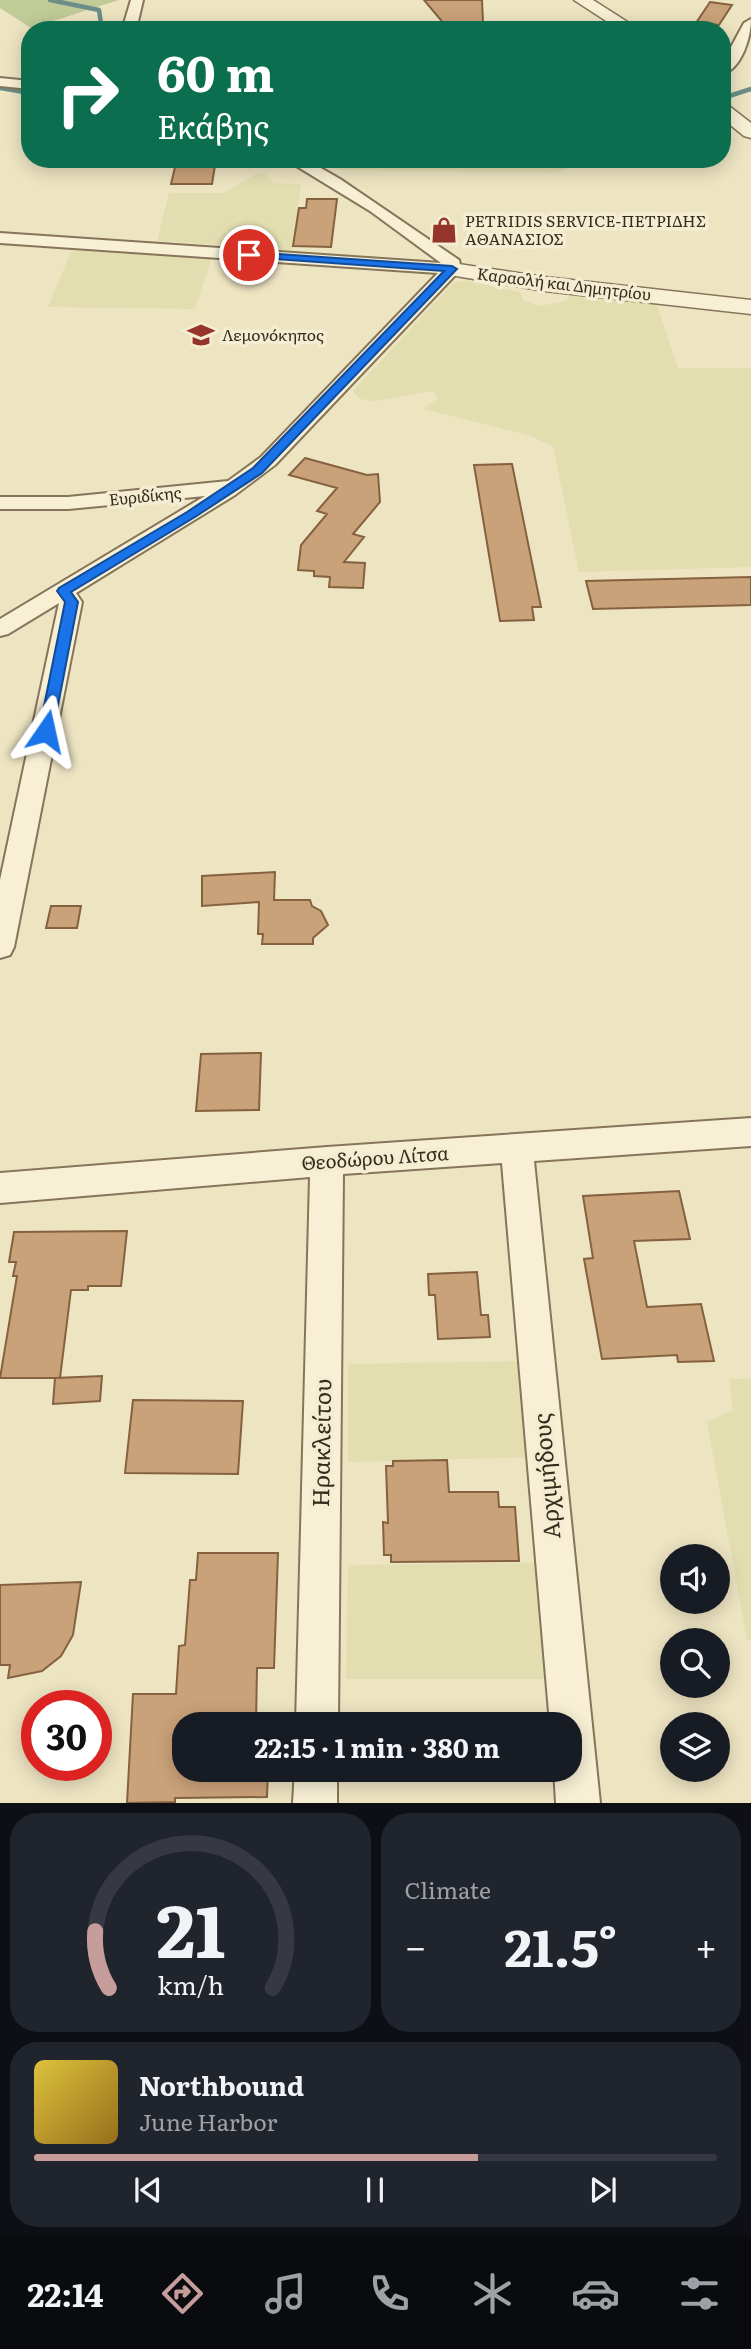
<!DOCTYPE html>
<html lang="en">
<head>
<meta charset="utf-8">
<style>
	:root { --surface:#171b24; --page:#20242c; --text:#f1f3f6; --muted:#9ea1a6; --line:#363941; --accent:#c79d9b }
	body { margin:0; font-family:Literata,serif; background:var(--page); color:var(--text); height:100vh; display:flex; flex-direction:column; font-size:26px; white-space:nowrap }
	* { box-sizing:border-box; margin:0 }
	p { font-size:23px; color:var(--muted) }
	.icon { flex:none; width:38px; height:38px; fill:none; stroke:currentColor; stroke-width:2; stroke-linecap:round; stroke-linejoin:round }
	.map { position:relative; height:1803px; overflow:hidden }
	.side { display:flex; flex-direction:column; gap:10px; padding:10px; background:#0d0f14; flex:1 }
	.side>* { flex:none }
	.top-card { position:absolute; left:21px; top:21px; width:710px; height:147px; border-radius:28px; box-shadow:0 4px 18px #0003; background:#0b6e4f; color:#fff; overflow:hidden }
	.fabs { position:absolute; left:660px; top:1544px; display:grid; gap:14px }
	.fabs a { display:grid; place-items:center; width:70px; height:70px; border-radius:50%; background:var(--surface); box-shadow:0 4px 18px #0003; font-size:35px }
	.speed { position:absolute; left:21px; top:1690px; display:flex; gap:14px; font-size:35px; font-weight:700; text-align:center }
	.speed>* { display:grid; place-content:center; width:91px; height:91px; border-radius:50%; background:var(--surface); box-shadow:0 4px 18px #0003; line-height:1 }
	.speed .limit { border:10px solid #d22; background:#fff; color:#111 }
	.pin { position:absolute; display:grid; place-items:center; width:60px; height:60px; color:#fff; margin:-30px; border:4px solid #fff; border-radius:50%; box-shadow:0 2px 7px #0007 }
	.me { position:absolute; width:77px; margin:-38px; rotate:11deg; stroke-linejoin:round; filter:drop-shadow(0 0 5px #0008) }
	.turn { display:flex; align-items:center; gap:24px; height:147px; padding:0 21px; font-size:32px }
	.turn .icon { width:91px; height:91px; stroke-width:2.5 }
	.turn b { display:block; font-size:49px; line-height:60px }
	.big { font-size:52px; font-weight:700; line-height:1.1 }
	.side .card { flex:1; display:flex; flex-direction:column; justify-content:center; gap:10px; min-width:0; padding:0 24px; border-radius:28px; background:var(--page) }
	.side .dial { align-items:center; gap:0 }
	.dial svg { height:182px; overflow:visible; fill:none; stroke:var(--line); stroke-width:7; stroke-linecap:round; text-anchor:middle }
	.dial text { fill:var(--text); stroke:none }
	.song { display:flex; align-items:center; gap:21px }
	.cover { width:84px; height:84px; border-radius:10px; background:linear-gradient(135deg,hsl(50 70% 55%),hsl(40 70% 35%)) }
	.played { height:7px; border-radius:4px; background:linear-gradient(90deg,var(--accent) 65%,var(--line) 65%) }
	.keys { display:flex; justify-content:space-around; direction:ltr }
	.heat { display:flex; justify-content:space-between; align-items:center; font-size:38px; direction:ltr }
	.side .tiles { flex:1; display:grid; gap:10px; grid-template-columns:1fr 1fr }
	.card:last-child { grid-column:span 2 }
	.trip { position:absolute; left:172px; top:1712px; width:410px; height:70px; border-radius:28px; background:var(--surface); box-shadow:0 4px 18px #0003; font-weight:700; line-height:70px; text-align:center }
	.menu { display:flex; height:112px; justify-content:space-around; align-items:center; background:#090b0e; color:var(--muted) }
	.menu .icon { width:49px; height:49px }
	.menu .current { color:var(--accent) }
	.menu b { font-size:32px; color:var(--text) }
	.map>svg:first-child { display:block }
</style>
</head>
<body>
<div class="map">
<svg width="751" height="1803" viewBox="0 0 751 1803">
	<rect width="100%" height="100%" fill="#ede4c2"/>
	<path fill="#e2deb0" d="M311,159H595L556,173L339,170Z
		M256,174H265L274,183L301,184L292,250L157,241L169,193H223Z
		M72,249L212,257L195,309L48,307Z
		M466,281L520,292L524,301L540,306L565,301L571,295L656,302L678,368H751V567L579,572L553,446L528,435L423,409L438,398L433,391L375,401L360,399L353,391L454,282Z
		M527,1361L535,1457L348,1462V1364Z
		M729,1379H751V1640H747L707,1422L733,1410Z
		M543,1563L554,1679H346L348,1565Z"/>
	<path fill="#c0cb97" d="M0,0H119L31,28L0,8Z"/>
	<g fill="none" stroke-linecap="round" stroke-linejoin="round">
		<path stroke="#6c8d88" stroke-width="4.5" d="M50,0L99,10L102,30
			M0,88L30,93
			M723,98L751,89"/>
	</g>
	<path fill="#caa279" stroke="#856140" stroke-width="2" d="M424,0H482L483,22L445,25Z
		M710,2L732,5L719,25L696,23Z
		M177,159H216L212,184H171Z
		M307,199H337L331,247L293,246L299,208H306Z
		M305,458L367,475L378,474L380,502L353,534L364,537L344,562L365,563L363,588L329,587L330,577L314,576V571L298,570L301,545L327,514L317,511L337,488L289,475Z
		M512,464L541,607H532L534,620L500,621L474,465Z
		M751,577V605L593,609L586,581Z
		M275,872L274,900H310L312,906L321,911L328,925L313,938V944H262L263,934H258L259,902L202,906V876Z
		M51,906H81L77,928H46Z
		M261,1053L259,1110L196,1111L201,1054Z
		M679,1191L690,1239L634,1241L647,1307L701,1304L714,1361L678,1362L677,1355L602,1359L584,1259L593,1258L583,1196Z
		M127,1231L121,1286H88V1290H71L60,1378H0L17,1276H13L16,1262H9L14,1232Z
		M477,1272L481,1315H488L490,1337L438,1339L435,1295H429L428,1274Z
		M102,1376L100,1401L53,1404L55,1378Z
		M133,1400L243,1401L238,1474L125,1473Z
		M447,1460L449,1492H498L499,1507H515L519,1561L391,1562V1555H384L383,1522L388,1523L386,1466H393V1461Z
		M198,1553H278L274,1668H257L256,1724H184V1769H268L267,1797L175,1798V1802L127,1803L133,1694H176L179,1646L185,1645L190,1580H196Z
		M81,1582L73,1635L61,1656L42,1671L8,1678L10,1665H0V1585Z"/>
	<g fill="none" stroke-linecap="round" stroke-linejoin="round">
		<g stroke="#86755a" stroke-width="4">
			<path id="minor" d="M131,0H143L136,30H122Z
				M751,19C751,37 742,68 723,74V62L744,23Z
				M0,78L30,81V89L0,86Z
				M285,159H305L340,179L459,260L461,269L275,465L235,495L76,593L82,602L14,947L10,955L0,958V880L59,603L8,634L0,636V619L205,496L68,509H0V497H68L228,481L261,457L438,273L0,243V233L441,263L370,211Z
				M751,1118V1146L534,1161L600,1803H556L554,1769H569V1724H550L502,1163L343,1174L338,1724H296L310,1177L0,1203V1173L327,1147Z
				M295,1769H337V1803H293Z"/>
		</g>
		<g stroke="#86755a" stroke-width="3">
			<path id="tertiary" d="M574,0H593L640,30H620Z
				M723,105L729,106L751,123V138L744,136L723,119Z
				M452,263L545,277L751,300V314L545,291L444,274L441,269L444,264Z"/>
		</g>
		<use href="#minor" fill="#f8f0d5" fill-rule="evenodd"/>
		<use href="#tertiary" fill="#f8f0d5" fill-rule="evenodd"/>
	</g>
	<path fill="#1a73e8" stroke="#114b97" stroke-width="2" d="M249,252L452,266L457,269L262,473L195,517L71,592L78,602L53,731L51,734H41L39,731L65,602L57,591L59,588L187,512L253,468L444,271L246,257V253Z"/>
	<defs>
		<g id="shop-bare" transform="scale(2.1)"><path d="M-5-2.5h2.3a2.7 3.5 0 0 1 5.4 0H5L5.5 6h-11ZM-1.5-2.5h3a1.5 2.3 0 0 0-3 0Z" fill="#94342b" stroke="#f4edd2" stroke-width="2.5" paint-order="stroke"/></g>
		<g id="school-bare" transform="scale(2.1)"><path d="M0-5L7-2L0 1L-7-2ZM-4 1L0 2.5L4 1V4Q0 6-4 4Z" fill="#94342b" stroke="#f4edd2" stroke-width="2.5" paint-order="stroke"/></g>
	</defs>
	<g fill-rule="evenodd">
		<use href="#shop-bare" x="444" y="230"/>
		<use href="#school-bare" x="201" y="335"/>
	</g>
	<g text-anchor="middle" stroke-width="7" stroke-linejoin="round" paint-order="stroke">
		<g font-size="16" fill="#362c1e" stroke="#f4edd2" text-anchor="start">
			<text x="465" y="227">PETRIDIS SERVICE-ΠΕΤΡΙΔΗΣ<tspan x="465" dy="18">ΑΘΑΝΑΣΙΟΣ</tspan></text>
			<text x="222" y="341">Λεμονόκηπος</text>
		</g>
		<g font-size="16" fill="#362c1e" stroke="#f4edd2">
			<text transform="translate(564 284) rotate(7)" y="6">Καραολή και Δημητρίου</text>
			<text transform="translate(145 496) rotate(-6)" y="6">Ευριδίκης</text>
		</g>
		<g font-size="19" fill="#362c1e" stroke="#f4edd2">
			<text transform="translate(375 1158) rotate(-4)" y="7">Θεοδώρου Λίτσα</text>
		</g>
		<g font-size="23" fill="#362c1e" stroke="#f4edd2">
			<text transform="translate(322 1443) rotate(-89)" y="8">Ηρακλείτου</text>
			<text transform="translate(547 1476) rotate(-95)" y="8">Αρχιμήδους</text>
		</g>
	</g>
</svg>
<div class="fabs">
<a><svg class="icon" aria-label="sound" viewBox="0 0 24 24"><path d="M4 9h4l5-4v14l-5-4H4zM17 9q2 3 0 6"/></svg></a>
<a><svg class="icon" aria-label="search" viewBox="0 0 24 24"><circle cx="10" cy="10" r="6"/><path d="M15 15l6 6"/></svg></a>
<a><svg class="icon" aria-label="layers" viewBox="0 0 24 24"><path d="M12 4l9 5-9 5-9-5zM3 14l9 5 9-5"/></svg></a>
</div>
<div class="speed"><div class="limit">30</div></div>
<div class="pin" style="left:249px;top:255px;background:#d93025"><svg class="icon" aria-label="arrive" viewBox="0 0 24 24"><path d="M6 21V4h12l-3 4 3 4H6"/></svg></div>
<svg class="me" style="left:46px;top:731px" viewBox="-20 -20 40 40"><path d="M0-17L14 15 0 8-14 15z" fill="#1a73e8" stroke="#fff" stroke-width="4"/></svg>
<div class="trip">22:15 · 1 min · 380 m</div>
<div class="top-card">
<div class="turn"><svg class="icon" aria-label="right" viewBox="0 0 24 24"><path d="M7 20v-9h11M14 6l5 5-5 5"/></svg><div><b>60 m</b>Εκάβης</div></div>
</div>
</div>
<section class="side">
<div class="tiles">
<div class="card dial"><svg viewBox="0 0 100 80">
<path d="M14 69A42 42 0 1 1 86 69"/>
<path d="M14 69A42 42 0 0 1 8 44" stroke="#c79d9b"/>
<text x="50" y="56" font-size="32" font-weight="700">21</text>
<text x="50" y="72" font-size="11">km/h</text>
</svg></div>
<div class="card"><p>Climate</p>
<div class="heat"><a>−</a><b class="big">21.5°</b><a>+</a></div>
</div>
<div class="card">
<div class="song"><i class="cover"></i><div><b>Northbound</b><p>June Harbor</p></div></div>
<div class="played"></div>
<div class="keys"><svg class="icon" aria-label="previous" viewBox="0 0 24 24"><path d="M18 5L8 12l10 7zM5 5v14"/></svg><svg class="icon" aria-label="pause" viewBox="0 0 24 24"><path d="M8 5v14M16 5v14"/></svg><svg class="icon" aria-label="next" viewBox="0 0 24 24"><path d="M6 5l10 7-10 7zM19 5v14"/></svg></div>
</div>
</div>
</section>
<nav class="menu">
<b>22:14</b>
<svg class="icon current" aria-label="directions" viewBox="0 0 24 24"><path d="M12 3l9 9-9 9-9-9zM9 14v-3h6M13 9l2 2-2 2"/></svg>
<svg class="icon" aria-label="music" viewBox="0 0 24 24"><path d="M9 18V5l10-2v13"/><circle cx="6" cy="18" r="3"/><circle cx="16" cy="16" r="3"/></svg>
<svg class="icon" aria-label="phone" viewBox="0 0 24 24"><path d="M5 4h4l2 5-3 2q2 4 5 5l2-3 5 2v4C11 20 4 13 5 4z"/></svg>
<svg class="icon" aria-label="climate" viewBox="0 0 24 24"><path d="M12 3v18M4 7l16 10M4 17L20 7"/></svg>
<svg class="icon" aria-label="car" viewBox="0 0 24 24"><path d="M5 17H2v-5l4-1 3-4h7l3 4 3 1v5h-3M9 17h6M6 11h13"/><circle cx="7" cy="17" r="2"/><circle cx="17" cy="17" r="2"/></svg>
<svg class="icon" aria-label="filters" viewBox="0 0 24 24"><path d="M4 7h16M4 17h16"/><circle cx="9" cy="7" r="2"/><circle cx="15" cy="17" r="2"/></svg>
</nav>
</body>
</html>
